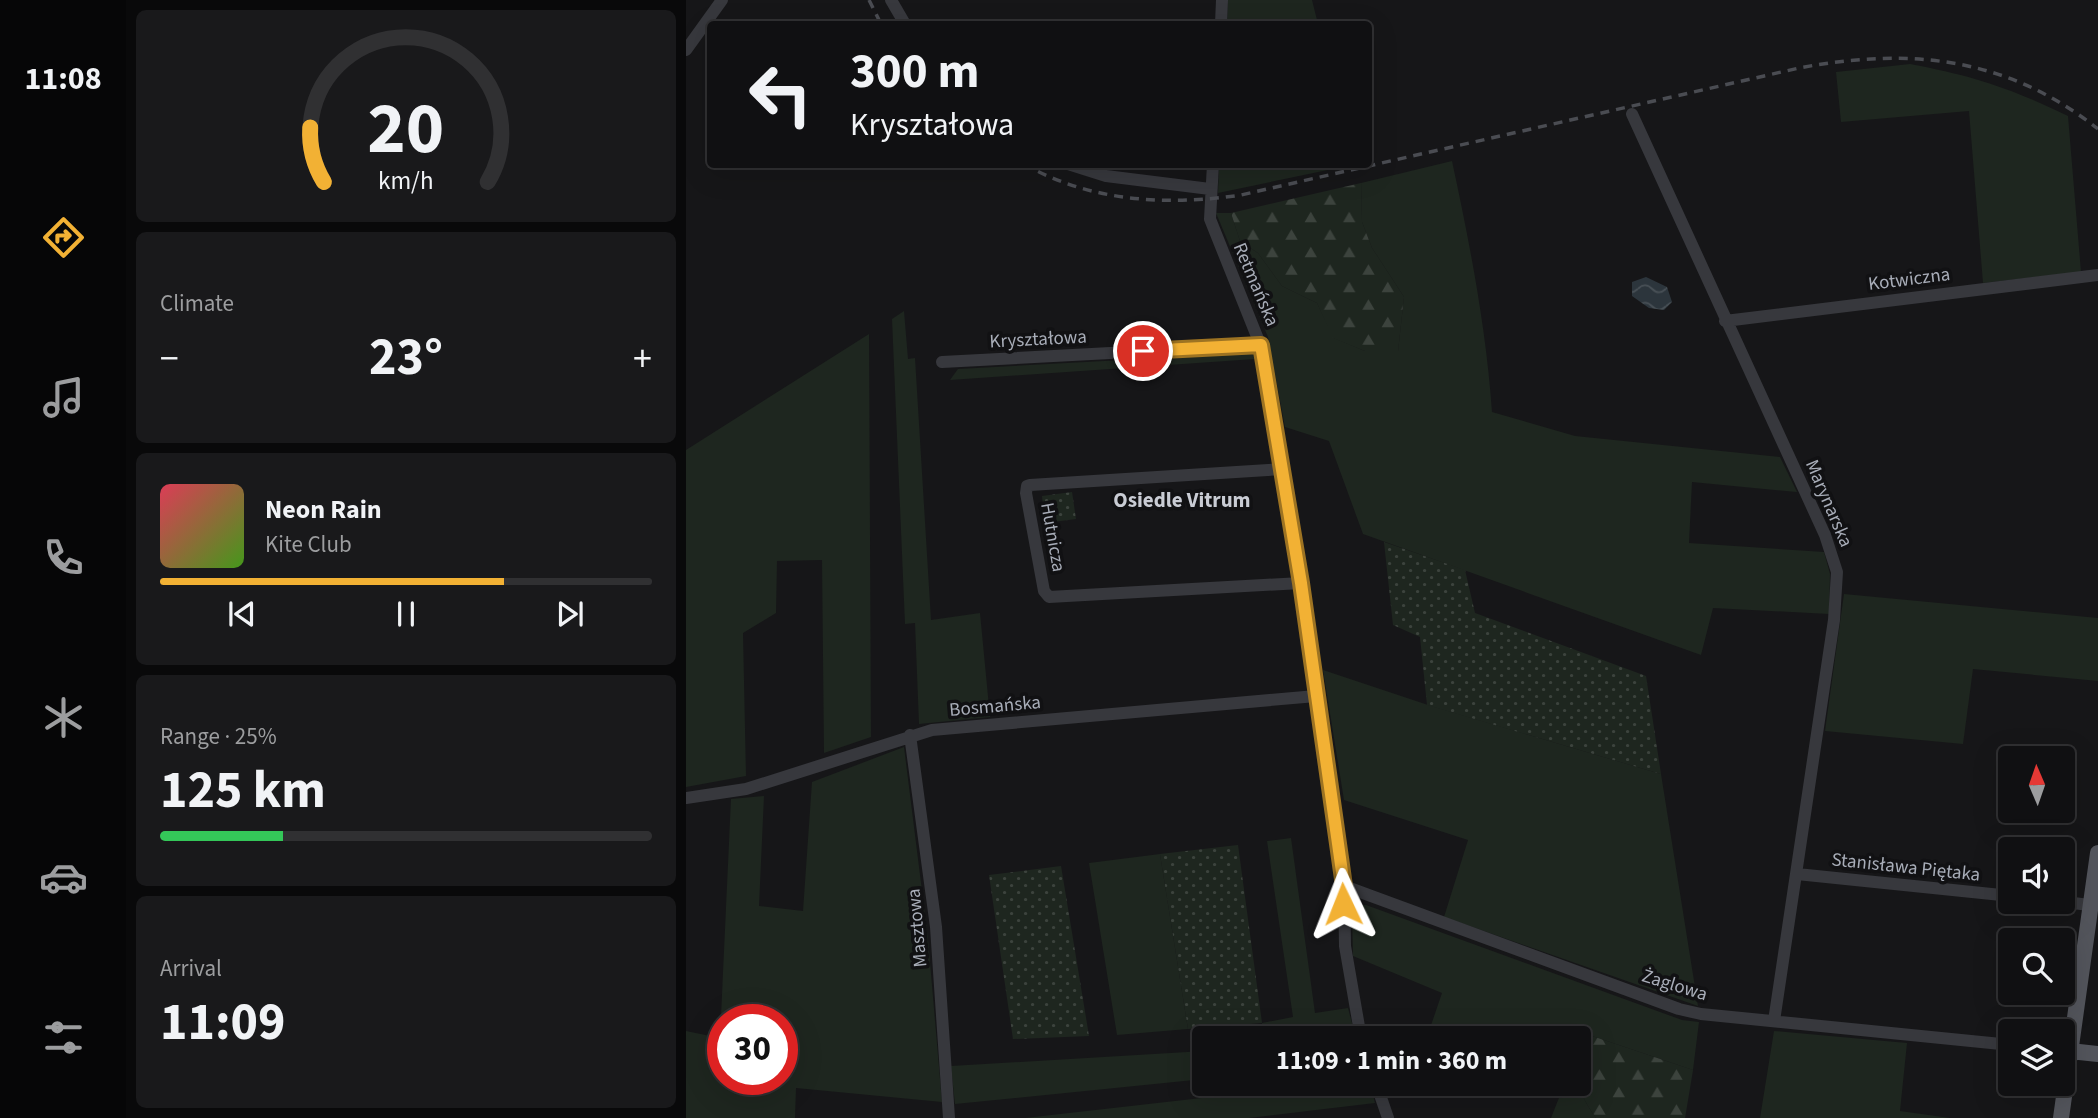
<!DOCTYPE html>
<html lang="en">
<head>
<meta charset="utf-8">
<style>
	:root { --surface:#101012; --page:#19191b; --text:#f1f3f6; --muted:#9c9d9f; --line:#303032; --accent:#f2b134 }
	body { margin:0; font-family:"Source Sans 3",sans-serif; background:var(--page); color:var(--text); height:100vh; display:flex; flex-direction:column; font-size:26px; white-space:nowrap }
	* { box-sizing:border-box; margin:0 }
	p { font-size:23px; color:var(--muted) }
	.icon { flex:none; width:38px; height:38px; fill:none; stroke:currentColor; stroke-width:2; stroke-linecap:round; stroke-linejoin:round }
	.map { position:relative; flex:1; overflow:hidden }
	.side { display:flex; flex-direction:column; gap:10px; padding:10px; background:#09090a; width:560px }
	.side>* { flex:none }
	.hud { position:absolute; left:21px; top:21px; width:665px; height:147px; border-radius:7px; box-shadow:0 7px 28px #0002,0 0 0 2px var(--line); background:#101012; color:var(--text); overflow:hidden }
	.needle { width:46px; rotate:358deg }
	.tools { position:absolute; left:1312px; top:746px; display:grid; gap:14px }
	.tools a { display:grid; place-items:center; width:77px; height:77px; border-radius:7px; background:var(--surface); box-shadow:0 7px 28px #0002,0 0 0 2px var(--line); font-size:35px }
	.speed { position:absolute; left:21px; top:1004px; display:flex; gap:14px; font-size:35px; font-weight:700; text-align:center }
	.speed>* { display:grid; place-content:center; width:91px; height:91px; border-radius:50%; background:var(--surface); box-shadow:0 7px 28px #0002,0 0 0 2px var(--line); line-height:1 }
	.speed .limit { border:10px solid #d22; background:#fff; color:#111 }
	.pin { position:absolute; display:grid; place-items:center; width:60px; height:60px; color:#fff; margin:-30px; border:4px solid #fff; border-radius:50%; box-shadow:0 2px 7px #0007 }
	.me { position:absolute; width:77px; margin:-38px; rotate:358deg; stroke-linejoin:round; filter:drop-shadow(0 0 5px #0008) }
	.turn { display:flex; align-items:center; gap:24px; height:147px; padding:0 28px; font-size:32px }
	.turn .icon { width:91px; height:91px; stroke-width:2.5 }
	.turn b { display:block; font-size:49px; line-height:60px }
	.big { font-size:52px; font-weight:700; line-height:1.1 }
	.side .widget { flex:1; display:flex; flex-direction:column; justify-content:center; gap:10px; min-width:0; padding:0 24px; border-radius:10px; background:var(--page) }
	.side .dial { align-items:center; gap:0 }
	.dial svg { height:182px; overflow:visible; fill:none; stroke:var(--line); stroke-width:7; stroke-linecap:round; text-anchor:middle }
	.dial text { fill:var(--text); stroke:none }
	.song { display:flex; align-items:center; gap:21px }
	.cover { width:84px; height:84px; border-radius:10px; background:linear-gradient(135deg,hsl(350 70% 55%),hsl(100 70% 35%)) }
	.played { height:7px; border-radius:4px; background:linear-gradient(90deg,var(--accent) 70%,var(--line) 70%) }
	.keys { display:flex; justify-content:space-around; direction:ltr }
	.heat { display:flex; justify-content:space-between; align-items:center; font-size:38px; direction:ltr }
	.charge { height:10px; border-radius:5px; background:linear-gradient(90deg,#34c759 25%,var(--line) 0) }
	.trip { position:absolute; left:506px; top:1026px; width:399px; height:70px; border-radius:7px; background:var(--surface); box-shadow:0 7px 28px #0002,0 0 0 2px var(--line); font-weight:700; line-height:70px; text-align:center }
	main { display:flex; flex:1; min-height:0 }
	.tab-bar { display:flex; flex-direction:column; width:126px; justify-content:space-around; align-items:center; background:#060607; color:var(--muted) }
	.tab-bar .icon { width:49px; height:49px }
	.tab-bar .selected { color:var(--accent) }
	.tab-bar b { font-size:32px; color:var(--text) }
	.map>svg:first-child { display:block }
</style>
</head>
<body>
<main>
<nav class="tab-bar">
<b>11:08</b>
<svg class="icon selected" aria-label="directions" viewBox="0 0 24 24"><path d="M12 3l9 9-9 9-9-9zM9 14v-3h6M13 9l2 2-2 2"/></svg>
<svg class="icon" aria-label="music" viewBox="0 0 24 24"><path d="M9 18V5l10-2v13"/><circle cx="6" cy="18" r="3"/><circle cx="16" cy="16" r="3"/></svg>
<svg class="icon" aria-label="phone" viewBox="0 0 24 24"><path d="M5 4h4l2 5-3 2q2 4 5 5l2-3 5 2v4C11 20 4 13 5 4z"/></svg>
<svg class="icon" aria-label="climate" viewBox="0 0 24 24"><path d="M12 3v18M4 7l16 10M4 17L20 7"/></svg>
<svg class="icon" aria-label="car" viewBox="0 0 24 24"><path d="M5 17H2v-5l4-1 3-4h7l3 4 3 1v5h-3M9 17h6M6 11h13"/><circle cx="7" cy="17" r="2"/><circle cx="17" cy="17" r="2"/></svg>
<svg class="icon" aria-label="filters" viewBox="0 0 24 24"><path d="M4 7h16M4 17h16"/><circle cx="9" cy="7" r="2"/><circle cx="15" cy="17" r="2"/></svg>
</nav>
<section class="side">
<div class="widget dial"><svg viewBox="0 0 100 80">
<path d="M14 69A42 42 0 1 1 86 69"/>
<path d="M14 69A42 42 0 0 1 8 45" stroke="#f2b134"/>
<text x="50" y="56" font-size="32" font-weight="700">20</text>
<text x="50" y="72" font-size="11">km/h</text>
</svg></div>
<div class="widget"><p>Climate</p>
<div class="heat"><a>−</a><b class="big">23°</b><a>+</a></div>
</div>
<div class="widget">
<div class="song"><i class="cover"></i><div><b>Neon Rain</b><p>Kite Club</p></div></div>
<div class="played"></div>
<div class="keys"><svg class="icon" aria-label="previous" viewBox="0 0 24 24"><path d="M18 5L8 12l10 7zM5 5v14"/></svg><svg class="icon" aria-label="pause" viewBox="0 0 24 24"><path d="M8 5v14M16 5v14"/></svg><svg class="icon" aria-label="next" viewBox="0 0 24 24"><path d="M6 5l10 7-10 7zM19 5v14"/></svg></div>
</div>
<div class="widget"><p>Range · 25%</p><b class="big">125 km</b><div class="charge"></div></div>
<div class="widget"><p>Arrival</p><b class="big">11:09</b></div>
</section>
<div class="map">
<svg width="1412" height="1118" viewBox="0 0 1412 1118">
	<defs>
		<pattern id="forest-firs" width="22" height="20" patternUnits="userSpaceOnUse" patternTransform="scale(1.75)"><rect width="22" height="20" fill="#1e261f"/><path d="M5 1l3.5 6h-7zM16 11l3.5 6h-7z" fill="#3c433d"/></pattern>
		<pattern id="park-dots" width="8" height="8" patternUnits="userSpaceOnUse" patternTransform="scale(1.75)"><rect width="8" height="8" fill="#1e261f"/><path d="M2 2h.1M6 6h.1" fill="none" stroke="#3c433d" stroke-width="1.8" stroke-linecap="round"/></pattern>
		<pattern id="water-waves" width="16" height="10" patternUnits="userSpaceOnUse" patternTransform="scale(1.75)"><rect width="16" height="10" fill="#2c353c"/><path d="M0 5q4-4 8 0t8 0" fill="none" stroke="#485056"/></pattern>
	</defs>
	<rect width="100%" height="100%" fill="#161618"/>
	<path fill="#1e261f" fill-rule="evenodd" d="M542,0H626L632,24H541Z
		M1224,64C1288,76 1324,88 1382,116L1395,272L1297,283L1283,111L1155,122L1150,72Z
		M766,161C784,245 800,327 806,412L889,436L1094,457L1111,492L1006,482L1003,543L1138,552L1144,574L1143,614L1027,608L1015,655L677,534L643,441L599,427L582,337L530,213H545L554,241L572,253L596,286L631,303L648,338L679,351H712L718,297L686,248L676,222L675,183Z
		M533,165H661V166L532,193Z
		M218,311L222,359L229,358L245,620L294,613L304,717L233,724L229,623L219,624L206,319Z
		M183,334L185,737L138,753L136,560L91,561L90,613L57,633L60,776L0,787V450Z
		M567,353L569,359L264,380L272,369Z
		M1158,594L1412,618V681L1287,669L1277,744L1139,731Z
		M637,670L742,705L975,774L1012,1006L758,917L782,840L658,800Z
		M218,747L242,939L256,1102L110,1088L109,1118H0V1031L34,1038L45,799L78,796L73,906L117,911L126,782ZM37,1020H96V1080H37Z
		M605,838L629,1013L662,1008L670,1038H576V1023L607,1017L581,841Z
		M474,854L502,1029L431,1035L403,863Z
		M670,905H680L996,1020L1013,1022L1007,1070L903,1035C893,1074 885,1083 910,1118H865L876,1090L859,1083H892V1038L741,1037L756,993L667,956L666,913Z
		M1088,1031L1221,1043L1214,1111L1264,1118H1074Z
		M518,1051V1079L269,1104L265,1066Z
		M649,1083H684L689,1103L563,1118H339Z"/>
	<path fill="url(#forest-firs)" d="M675,183L676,222L686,248L718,297L712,351H679L647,338L631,303L596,286L572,253L554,241L545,213Z
		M903,1035L1007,1070L999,1118H910C885,1083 893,1074 903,1035Z"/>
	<path fill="url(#park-dots)" d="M386,492L390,519L359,523L356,496Z
		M698,542L779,570L789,613L960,676L975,774L741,705L734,637L707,625Z
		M552,845L576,1023L502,1029L474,854Z
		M375,866L403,1036L327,1039L303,875Z"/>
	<path fill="url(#water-waves)" d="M960,277L981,287L986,302L978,310L963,308L946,296V282Z"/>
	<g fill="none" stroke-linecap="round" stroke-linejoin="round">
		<path stroke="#37383d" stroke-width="12" d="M205,0L219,24
			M535,24L536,0
			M0,50L36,0
			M946,114L1139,535L1151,572L1148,620L1088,1021
			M382,164L420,176L524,189
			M527,164L524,219L580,359L658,886L659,946L675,1038
			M1039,321L1412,275
			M256,362L575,345
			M597,469L344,485L341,486L340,493L358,591L363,597L615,583
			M224,735L250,927L263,1118
			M0,798L60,789L246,730L630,696
			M1111,874L1325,896
			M658,886L993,1009L1015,1014L1325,1045
			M1372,901L1403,905
			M690,1083L702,1118"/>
		<path stroke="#53555c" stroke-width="16" d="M1384,1051L1412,1054
			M1375,1118L1412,853"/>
		<path stroke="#4a4c52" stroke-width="3.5" stroke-dasharray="9 7" stroke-linecap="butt" d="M183,0L195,24
			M338,164C404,202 482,206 555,195L1113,68C1224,47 1321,57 1412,129"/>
	</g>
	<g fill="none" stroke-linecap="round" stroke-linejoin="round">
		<g stroke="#9d7322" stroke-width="18">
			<path id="route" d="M457,351L575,345L615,583L658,886L657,904"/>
		</g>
		<use href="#route" stroke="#f2b134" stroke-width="12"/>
	</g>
	<g text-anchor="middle" stroke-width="7" stroke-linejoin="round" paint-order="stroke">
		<g font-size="19" fill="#a8adb8" stroke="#111113">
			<text transform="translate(1223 278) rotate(-7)" y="7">Kotwiczna</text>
			<text transform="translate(571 284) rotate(67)" y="7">Retmańska</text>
			<text transform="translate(352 338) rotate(-3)" y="7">Kryształowa</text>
			<text transform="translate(1144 503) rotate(67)" y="7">Marynarska</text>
			<text transform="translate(368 537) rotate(80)" y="7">Hutnicza</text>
			<text transform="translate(309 705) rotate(-5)" y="7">Bosmańska</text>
			<text transform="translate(1220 866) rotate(6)" y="7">Stanisława Piętaka</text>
			<text transform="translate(230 928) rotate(-95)" y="7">Masztowa</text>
			<text transform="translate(989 984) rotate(17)" y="7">Żaglowa</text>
		</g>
		<g font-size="21" font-weight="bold" fill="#c9ccd4" stroke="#111113">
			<text x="496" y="507">Osiedle Vitrum</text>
		</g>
	</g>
</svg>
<div class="tools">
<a><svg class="needle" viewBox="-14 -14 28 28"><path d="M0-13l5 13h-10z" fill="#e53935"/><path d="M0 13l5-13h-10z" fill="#9c9d9f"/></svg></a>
<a><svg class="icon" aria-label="sound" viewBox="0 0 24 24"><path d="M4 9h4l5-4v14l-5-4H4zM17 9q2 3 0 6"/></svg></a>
<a><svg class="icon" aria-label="search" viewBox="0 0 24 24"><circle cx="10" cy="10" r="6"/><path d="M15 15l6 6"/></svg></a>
<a><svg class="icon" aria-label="layers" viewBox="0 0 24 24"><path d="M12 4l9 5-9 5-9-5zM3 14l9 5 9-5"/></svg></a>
</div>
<div class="speed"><div class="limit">30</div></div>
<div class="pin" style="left:457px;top:351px;background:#d93025"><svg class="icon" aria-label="arrive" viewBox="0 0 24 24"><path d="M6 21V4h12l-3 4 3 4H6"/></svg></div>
<svg class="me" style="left:657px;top:904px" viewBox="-20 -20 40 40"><path d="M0-17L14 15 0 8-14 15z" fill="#f2b134" stroke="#fff" stroke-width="4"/></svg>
<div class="trip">11:09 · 1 min · 360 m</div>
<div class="hud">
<div class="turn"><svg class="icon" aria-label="left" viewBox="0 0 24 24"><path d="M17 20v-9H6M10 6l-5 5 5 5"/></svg><div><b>300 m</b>Kryształowa</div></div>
</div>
</div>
</main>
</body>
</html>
